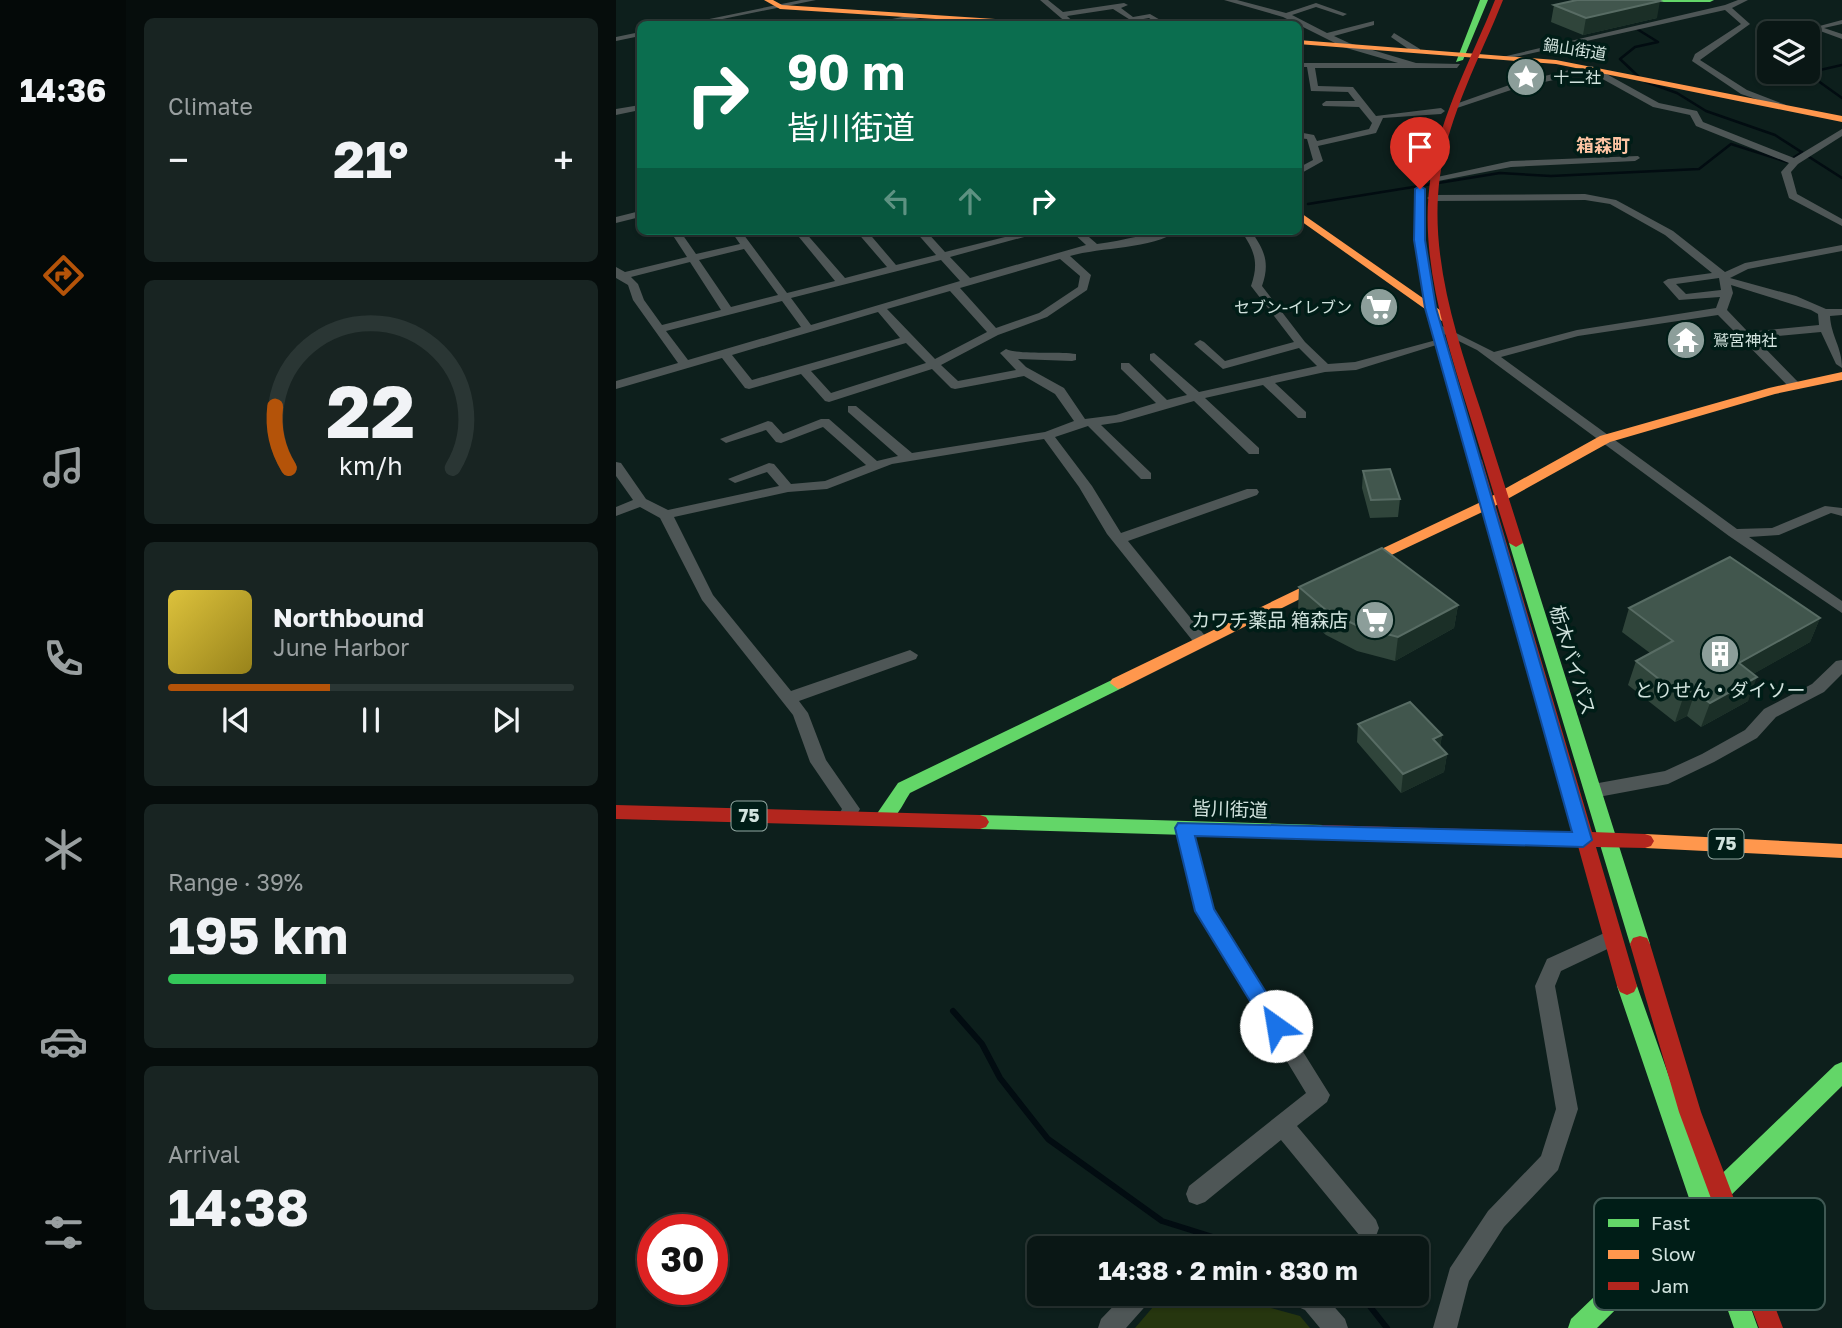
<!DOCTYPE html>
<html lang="en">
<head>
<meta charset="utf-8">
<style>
	:root { --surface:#0a1715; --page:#182422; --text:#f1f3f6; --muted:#999fa0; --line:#2a3634; --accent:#b45309 }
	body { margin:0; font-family:"Golos Text","Noto Sans JP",sans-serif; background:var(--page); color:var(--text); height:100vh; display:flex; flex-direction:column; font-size:26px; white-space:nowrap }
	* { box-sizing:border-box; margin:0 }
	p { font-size:23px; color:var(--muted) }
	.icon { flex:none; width:38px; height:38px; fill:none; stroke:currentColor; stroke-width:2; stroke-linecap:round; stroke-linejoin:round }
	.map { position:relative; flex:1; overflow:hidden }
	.drawer { display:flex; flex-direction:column; gap:18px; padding:18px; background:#060d0c; width:490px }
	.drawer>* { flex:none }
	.guide { position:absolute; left:21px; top:21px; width:665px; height:214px; border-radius:10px; box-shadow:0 2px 5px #0004,0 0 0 2px var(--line); background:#0b6e4f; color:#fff; overflow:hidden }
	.controls { position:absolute; left:1141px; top:21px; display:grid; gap:14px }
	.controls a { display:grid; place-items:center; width:63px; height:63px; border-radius:10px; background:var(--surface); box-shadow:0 2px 5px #0004,0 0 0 2px var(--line); font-size:35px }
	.speed { position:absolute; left:21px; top:1214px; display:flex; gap:14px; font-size:35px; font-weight:700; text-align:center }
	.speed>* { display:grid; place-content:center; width:91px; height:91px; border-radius:50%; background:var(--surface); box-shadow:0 2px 5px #0004,0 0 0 2px var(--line); line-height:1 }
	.speed .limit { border:10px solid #d22; background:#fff; color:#111 }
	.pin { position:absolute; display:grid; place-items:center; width:60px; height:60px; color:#fff; margin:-72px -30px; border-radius:50% 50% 50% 0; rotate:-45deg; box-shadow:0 0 7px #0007 }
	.pin .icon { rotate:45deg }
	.me { position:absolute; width:77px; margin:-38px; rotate:328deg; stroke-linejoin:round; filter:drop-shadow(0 0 5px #0008) }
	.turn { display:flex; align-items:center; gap:24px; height:147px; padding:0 35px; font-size:32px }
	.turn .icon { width:91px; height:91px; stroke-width:2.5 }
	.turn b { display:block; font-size:49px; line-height:60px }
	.lanes { display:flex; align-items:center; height:66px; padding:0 35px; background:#0003; justify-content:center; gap:35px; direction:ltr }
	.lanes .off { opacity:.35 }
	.big { font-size:52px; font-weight:700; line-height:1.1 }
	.drawer .card { flex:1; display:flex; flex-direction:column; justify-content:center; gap:10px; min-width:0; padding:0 24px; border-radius:10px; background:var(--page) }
	.drawer .dial { align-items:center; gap:0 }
	.dial svg { height:182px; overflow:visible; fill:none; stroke:var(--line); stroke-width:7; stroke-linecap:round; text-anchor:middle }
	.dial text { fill:var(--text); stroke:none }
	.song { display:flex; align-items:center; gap:21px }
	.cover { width:84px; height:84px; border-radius:10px; background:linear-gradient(135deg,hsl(50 70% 55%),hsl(50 70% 35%)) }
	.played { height:7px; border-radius:4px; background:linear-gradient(90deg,var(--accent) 40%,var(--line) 40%) }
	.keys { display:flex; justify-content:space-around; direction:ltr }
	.heat { display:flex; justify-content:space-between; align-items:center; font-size:38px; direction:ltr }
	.charge { height:10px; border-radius:5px; background:linear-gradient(90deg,#34c759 39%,var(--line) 0) }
	.trip { position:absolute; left:411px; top:1236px; width:402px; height:70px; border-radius:10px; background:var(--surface); box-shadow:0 2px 5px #0004,0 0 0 2px var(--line); font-weight:700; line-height:70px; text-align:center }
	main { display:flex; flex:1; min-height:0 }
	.tabs { display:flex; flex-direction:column; width:126px; justify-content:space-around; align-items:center; background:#040908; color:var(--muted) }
	.tabs .icon { width:49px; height:49px }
	.tabs .active { color:var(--accent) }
	.tabs b { font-size:32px; color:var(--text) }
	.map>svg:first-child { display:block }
</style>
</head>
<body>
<main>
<nav class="tabs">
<b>14:36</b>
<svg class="icon active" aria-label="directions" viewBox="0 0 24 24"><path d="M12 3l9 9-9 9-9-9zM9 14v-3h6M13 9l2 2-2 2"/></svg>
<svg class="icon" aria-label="music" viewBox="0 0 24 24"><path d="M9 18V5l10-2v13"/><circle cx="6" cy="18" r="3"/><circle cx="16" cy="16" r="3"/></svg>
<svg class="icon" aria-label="phone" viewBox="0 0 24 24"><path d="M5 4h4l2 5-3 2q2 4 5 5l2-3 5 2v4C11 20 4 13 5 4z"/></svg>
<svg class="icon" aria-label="climate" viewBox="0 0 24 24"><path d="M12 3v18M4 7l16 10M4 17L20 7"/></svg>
<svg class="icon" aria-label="car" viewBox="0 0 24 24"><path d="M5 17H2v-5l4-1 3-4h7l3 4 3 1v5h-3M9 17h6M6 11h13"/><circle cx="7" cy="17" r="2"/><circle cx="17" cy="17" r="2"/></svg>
<svg class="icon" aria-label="filters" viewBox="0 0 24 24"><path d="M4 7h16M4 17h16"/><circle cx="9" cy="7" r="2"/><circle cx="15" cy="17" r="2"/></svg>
</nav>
<section class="drawer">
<div class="card"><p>Climate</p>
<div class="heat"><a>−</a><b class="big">21°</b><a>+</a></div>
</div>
<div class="card dial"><svg viewBox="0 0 100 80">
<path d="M14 69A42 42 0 1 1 86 69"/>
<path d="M14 69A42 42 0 0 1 8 42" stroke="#b45309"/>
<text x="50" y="56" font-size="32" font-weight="700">22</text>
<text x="50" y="72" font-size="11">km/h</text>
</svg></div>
<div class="card">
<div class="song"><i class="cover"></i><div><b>Northbound</b><p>June Harbor</p></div></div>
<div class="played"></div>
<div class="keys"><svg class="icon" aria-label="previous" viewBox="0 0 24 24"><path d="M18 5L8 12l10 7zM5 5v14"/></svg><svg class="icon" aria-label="pause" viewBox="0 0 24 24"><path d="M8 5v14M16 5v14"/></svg><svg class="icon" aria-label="next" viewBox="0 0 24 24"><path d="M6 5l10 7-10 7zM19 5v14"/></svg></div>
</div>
<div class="card"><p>Range · 39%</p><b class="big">195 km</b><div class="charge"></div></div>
<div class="card"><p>Arrival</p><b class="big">14:38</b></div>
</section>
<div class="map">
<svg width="1226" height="1328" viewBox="0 0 1226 1328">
	<rect width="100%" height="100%" fill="#0d1f1c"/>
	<path fill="#26360f" d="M549,1293H600L684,1316L694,1328H519Z"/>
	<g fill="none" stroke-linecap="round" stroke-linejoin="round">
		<path stroke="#020c11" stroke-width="2.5" d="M1021,29L1042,42L1019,47L1004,59L1023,77
			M1226,65L1191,73L1226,98
			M1030,82L1061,93L1090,111L1159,135L1226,178
			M692,204L884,173L935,176L1083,169L1115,144L1171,162L1186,152"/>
		<path stroke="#020c11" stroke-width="6" d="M337,1011L366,1044L384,1078L432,1139L546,1221L632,1248
			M727,1293L752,1304L771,1328"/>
		<path fill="#4e5656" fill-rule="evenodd" d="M185,0H200L82,24H69Z
			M424,0H432L447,12L508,3L512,5L505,8L517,17L534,14L546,21L565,19L569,21C557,27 543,26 533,18L516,21L497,9L451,16L460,24H452Z
			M608,0H621L670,13L700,3L731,14L727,16L700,7L676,15L711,33L758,21V25L718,36L733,43L800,63L844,64L841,68H699L702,86L737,87L760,116L825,108L829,111L825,114L767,118L760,133L702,146L707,161L682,175V168L697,160L691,139L682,138V132L698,135L701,141L753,129L756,123L743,107L707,106L706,104L710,101H739L732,92L695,91L691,67H682V63H782L727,47L667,17Z
			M1122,0H1132L1116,8L1134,24L1084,60L1131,90L1170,105V109L1125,94L1076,61L1079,54L1125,24L1109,10L890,59L886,57L1109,5Z
			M301,14L304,18L271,24L261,22Z
			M1226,20V24L1208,28L1226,34V39L1196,28Z
			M24,32V36L0,41V37Z
			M778,33L804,49V53H798L775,37Z
			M970,66H976L1043,103L1081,111L1087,122L1178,158L1226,129V136L1182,164L1175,172L1181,194L1226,219V226L1173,198L1165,172L1173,163L1080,126L1074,115L1037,107L974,72L901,88L838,109L834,106L896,84Z
			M24,105V110L0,115V109Z
			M1022,156L1024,158L1019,161L895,167L817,182L812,179L895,161Z
			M969,194L1000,200L1057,231L1109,272L1129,263L1226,245V251L1132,269L1114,278L1180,296L1210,309H1226V315L1214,316C1215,336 1226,347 1226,368L1220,364L1205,332L1139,338L1183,383V389H1175L1102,315L962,336L885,357L1121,529L1156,528L1209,506L1226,508V516L1215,513L1163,535L1133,537L1226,601V613L1113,536L861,350L814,327L824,325L878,352L961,330L1100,308L1104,297L1063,300L1047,282L1052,279L1096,273L1049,235L994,204L969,200L816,201L811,198L816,195ZM1103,278L1105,290L1070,294L1060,284ZM1115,285L1195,310L1202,314L1203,325L1132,332L1111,310L1117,293Z
			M24,211V217L0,223V217Z
			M54,231H64L80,254L124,244L115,231H125L171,293L219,281L178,231H188L229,278L271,267L240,231H251L280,265L320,255L299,231H310L329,252L413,231H430L334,257L354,278L470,245L455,231H466L481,244C509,241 535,231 562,231C536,249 485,247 454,256L475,275L471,290L431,317L382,335L325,365L342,381L400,370L384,353L390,349C403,355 442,351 460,354V360L456,361L402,359L410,367L448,388L469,419L500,415L540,403L505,369V363H513L551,400L571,395L534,360V354L538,353L583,392L701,366L683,348L607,369L578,344L584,340L588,342L609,361L678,342L635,286C643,263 639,251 625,231H635C649,251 654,263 646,286L689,342L712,364L739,362L824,339L830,342L740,370L709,372L659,383L690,412V418H682L647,385L589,398L643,448V454H633L578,401L505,422L485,425L535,473V479H525L472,426L439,437L476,486L505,533L631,489H641L643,492L641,495L512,541L590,637L593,641L585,646L580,645L491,534L463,487L428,439L276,464L211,489L172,492L58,517L97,595L175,691L294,650L302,655L300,659L183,701L192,713L210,760L244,809L236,823L230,825L224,823L221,818L226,809L194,762L177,715L86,600L44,518L24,507L0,516V507L17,500L0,476V462L5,463L30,499L52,510L163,486L151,472L119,483L112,479L153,463L158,464L175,484L209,481L250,465L207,427L165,443L160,442L150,430L110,443L104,439L152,421L156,422L167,434L205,419H213L261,461L282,456L232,412V406H240L296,453L429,432L458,421L439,394L408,376L339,389L335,388L316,369L213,402L209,401L185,374L133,389L129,388L106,358L0,389V381L62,363L17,300L12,285L0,278V267L9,272L71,257ZM128,249L162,295L115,307L83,260ZM444,259L464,276L462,287L423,313L380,328L344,288ZM325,260L344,281L195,325L175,298ZM74,262L105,310L46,325L28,300L22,284L15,277ZM334,291L371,332L319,359L271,309ZM166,301L185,327L72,360L50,331ZM262,312L284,338L136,380L116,355ZM290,343L310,363L215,393L195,371Z
			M1226,660V674L1208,692L1160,717L1141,738L1098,762L1052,784L977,798L971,796L968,791L971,786L977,784L1049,771L1086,754L1129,730L1148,709L1196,684L1220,661Z
			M568,822L574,824L577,829L598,909L714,1095L711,1102L681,1126L760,1220L763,1228L760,1236L752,1239L744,1236L665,1140L589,1202L581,1205L573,1202L570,1194L573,1186L690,1093L580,911L559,829L562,824Z
			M995,930L1002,932L1005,938L1002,944L945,971L939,986L962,1109L942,1170L888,1227L853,1281L841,1328H817L834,1268L872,1211L925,1156L940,1109L919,986L931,959Z
			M510,1293H538L534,1301L510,1328H482L485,1319Z
			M665,1293H706L729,1319L732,1328H704L689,1310L669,1301Z"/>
		<path fill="#63d668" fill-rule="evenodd" d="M864,0H872L847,60L840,62Z
			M1018,0H1098L1094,2H1022Z
			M900,539L907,543L1034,944L1031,950L1024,952L1017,950L1014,944L893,543Z
			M502,677L508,679L510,683L508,687L294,793C286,805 276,830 260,825L257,820L260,815L282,783Z
			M364,815L707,825L713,827L716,832L713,837L707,839L364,829L358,827L355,822L358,817Z
			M1011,977L1018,980L1021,986L1092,1187L1219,1065L1226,1062V1086L1100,1210L1142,1328H1118L1083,1227L981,1328H952L955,1319L1075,1204L1001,986L1004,980Z"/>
		<path fill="#ff974d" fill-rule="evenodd" d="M148,0H157L166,5L425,22L429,24H398L164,9Z
			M682,40L940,60L1226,116V122L940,64L682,44Z
			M682,211L834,317V321H826L682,219Z
			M1226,372V380L1159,394L994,442L877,507L750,567L745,569L738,564L740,561L867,501L984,436L1153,388Z
			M707,577L714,582L712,585L508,687L502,689L494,683L496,679Z
			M1029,834L1226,844V858L1029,848L1023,846L1020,841L1023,836Z"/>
		<path fill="#b3261e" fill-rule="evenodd" d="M879,0H887C864,58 833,113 824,176C813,255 840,336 865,411C879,455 893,499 907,543L900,547L893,543C879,499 866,454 852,410C829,336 802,254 815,175C825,113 856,58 879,0Z
			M859,456L866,460L976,832L1029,834L1035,836L1038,841L1035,846L1029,848L980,847L1021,986L1018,992L1011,995L1004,992L1001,986L962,846L707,839L701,837L698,832L701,827L707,825L958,832L852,460Z
			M0,805L364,815L370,817L373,822L370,827L364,829L0,819Z
			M1024,936L1031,938L1034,944L1085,1112L1167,1328H1143L1063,1112L1014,944L1017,938Z"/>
	</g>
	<path fill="#30453b" d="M938,5L1041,18L967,35L935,22Z
		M747,471L784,499L782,517L754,518L746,488Z
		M683,587L842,605L838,628L779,661L741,651L710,635L682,611Z
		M1013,608L1204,618L1194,642L1137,674L1132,701L1085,727L1071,716L1059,722L1012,685L1020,661L1034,653L1006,632Z
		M742,724L826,735L824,747L831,754L828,772L785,793L741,742Z"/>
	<path fill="#1b2f27" d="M1044,1L1041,18L967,35L970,18Z
		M842,605L838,628L779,661L782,637Z
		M1204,618L1194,642L1114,687L1123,663Z
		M1141,677L1132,701L1085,727L1094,703Z
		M1079,692L1071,716L1059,722L1067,698Z
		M826,735L823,753L817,739Z
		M831,754L828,772L785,793L787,774Z"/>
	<path fill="#41564d" stroke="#586c64" stroke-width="2" d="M961,0H1041L1044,1L970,18L938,5Z
		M774,469L784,499L755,500L747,471Z
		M766,548L842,605L782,637L744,627L711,611L683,587Z
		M1114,557L1204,618L1123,663L1141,677L1094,703L1079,692L1067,698L1020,661L1057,641L1013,608Z
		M794,702L826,735L817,739L831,754L787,774L742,724Z"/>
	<path fill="#1a73e8" stroke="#114b97" stroke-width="2" d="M804,186L809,189V240L820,308L976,840L967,847L579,836L598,909L671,1026L668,1032L660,1035L653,1032L579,911L559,828L562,823L956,832L809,308L798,240L799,189Z"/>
	<defs>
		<g id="sight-disc" transform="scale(2.0125)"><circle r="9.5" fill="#8c9e9a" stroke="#001d17"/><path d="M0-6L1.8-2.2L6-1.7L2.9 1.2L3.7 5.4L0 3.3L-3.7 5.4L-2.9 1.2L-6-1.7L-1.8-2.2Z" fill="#fff"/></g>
		<g id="supermarket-disc" transform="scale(2.0125)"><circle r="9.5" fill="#8c9e9a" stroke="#001d17"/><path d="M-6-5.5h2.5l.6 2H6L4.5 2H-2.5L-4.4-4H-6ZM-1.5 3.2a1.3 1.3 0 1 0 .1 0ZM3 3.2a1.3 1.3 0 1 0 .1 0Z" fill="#fff"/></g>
		<g id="temple-disc" transform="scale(2.0125)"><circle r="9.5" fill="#8c9e9a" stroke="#001d17"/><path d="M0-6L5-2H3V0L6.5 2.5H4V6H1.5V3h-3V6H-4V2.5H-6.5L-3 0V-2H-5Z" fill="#fff"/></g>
		<g id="building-disc" transform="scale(2.0125)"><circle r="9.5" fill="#8c9e9a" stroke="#001d17"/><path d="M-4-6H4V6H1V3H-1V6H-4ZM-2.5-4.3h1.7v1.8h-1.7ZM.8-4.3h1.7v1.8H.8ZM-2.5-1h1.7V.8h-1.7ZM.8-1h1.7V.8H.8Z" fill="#fff"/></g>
	</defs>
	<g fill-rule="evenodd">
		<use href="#sight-disc" x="910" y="77"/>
		<use href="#supermarket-disc" x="763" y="307"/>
		<use href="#temple-disc" x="1070" y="340"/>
		<use href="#supermarket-disc" x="759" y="620"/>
		<use href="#building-disc" x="1104" y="654"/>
	</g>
	<g text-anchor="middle" stroke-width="7" stroke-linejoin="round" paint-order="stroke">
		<g font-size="16" fill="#d1e3de" stroke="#001d17">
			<text transform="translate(959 49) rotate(9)" y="6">鍋山街道</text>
		</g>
		<g font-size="16" fill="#d1e3de" stroke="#001d17" text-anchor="start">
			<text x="937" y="83">十二社</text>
			<text x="736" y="313" text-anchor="end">セブン-イレブン</text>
			<text x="1097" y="346">鷲宮神社</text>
		</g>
		<g font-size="18" font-weight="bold" fill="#fec4a3" stroke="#001d17">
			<text x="987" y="152">箱森町</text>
		</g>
		<g fill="#001d17" stroke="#92a8a2" stroke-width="2">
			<rect x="115.5" y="801.5" width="35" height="29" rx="5"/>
			<rect x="1092.5" y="829.5" width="35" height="29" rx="5"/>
		</g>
		<g font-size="18" font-weight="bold" fill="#d1e3de">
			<text x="133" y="822">75</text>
			<text x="1110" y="850">75</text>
		</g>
		<g font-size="19" fill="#d1e3de" stroke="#001d17" text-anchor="end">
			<text x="732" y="627">カワチ薬品 箱森店</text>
			<text x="1104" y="697" text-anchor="middle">とりせん・ダイソー</text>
		</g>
		<g font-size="19" fill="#d1e3de" stroke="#001d17">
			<text transform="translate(957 660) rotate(73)" y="7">栃木バイパス</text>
			<text transform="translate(614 809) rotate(2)" y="7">皆川街道</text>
		</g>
	</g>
	<rect x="978" y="1198" width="231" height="112" rx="10" fill="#001d17" stroke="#3f5853" stroke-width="2"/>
	<rect x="992" y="1219" width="31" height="8" fill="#63d668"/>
	<rect x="992" y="1250" width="31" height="9" fill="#ff974d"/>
	<rect x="992" y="1282" width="31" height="8" fill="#b3261e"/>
	<g font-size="19" fill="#d1e3de">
		<text x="1035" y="1230">Fast</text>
		<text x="1035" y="1261">Slow</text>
		<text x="1035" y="1293">Jam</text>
	</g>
</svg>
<div class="controls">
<a><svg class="icon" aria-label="layers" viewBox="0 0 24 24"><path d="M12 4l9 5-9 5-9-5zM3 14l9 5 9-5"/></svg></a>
</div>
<div class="speed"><div class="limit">30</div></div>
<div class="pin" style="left:804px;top:189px;background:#d93025"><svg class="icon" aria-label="arrive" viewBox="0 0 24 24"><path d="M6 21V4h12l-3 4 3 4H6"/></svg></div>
<svg class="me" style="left:660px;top:1026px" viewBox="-20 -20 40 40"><circle r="19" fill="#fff"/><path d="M0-13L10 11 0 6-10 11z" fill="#1a73e8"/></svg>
<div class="trip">14:38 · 2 min · 830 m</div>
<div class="guide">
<div class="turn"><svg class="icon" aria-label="right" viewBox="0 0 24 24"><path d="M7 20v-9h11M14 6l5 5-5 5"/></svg><div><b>90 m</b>皆川街道</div></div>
<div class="lanes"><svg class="icon off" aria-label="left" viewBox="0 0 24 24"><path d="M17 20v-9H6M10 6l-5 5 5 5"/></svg><svg class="icon off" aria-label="ahead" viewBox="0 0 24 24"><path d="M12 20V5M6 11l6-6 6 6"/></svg><svg class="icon" aria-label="right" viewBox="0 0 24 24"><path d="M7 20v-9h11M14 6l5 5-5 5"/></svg></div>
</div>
</div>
</main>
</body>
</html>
